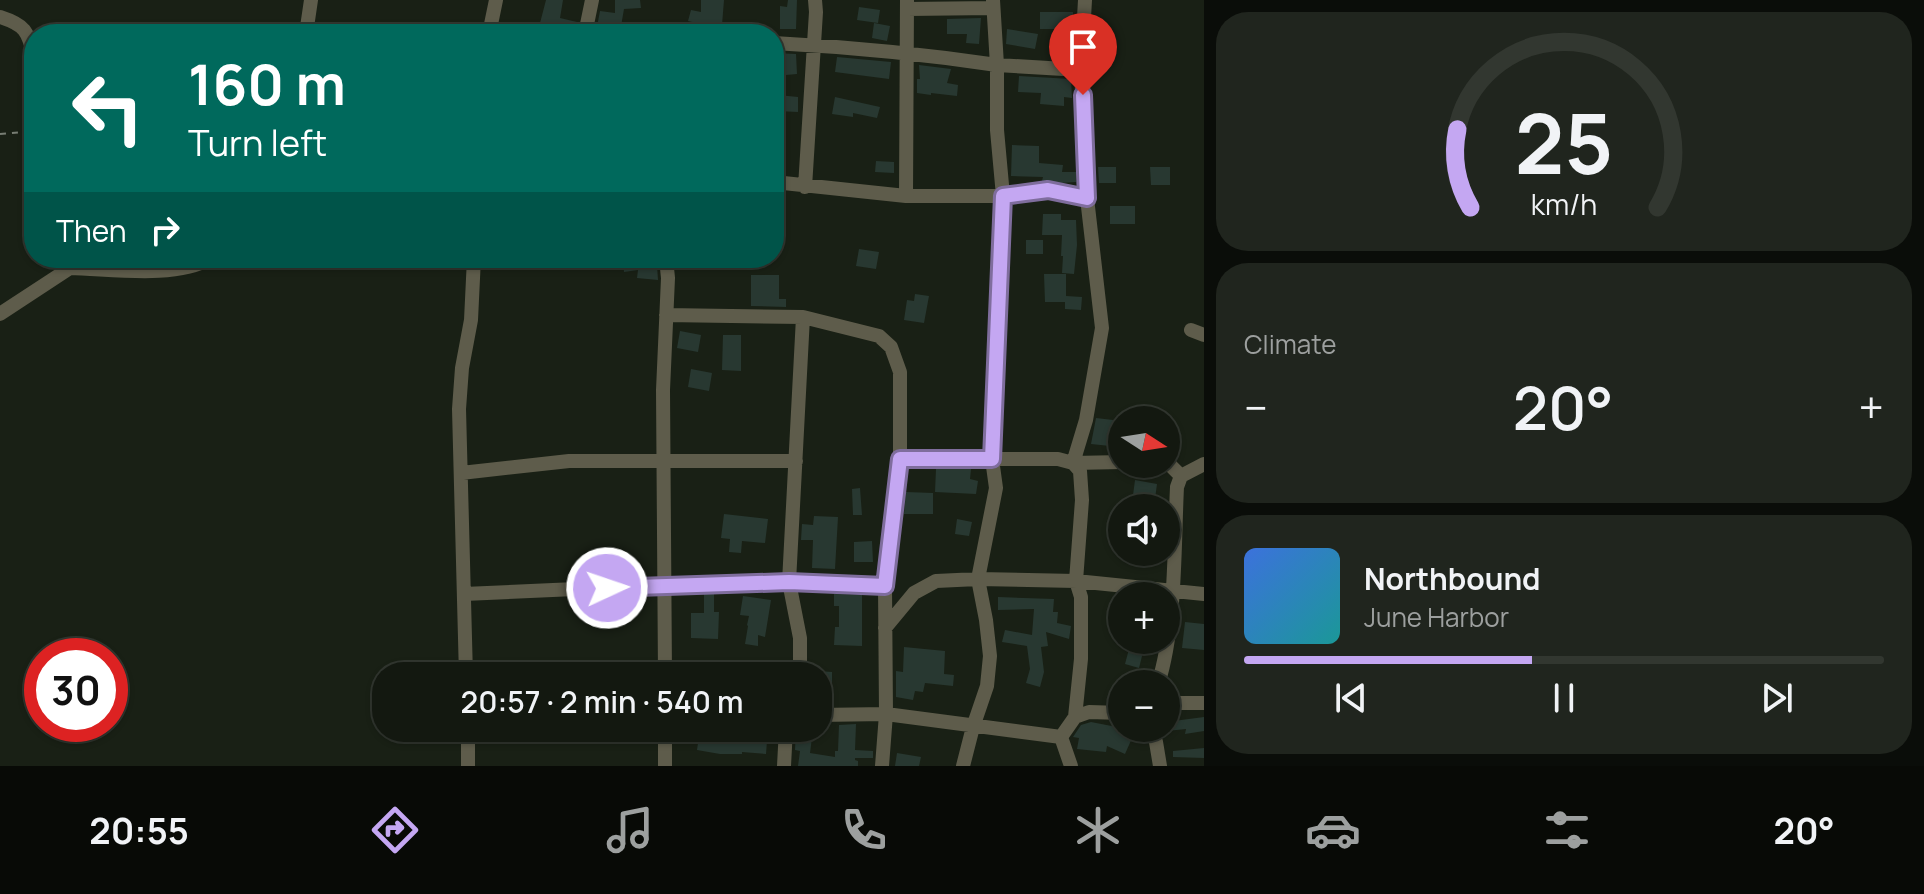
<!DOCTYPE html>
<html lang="en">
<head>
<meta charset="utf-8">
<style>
	:root { --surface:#131810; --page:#20251e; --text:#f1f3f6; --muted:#9da09f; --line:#323730; --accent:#c4a7f2 }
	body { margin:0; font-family:Manrope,sans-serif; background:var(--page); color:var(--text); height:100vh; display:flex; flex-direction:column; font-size:30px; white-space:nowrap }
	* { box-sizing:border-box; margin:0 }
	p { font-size:26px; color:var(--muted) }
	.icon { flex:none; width:44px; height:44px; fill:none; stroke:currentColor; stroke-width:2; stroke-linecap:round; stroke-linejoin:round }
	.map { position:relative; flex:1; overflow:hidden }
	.side { display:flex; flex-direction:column; gap:12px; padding:12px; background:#0a0d09; width:720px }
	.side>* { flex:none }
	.top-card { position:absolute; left:24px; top:24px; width:760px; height:244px; border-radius:32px; box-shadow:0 2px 6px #0004,0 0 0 2px var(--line); background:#00695c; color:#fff; overflow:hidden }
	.needle { width:52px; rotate:102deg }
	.controls { position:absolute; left:1108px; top:406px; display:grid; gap:16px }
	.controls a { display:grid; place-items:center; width:72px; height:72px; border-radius:50%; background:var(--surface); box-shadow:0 2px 6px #0004,0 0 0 2px var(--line); font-size:40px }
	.speed { position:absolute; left:24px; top:638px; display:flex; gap:16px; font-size:40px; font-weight:700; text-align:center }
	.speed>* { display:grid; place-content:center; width:104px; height:104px; border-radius:50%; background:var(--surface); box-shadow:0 2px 6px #0004,0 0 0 2px var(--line); line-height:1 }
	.speed .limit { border:12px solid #d22; background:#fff; color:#111 }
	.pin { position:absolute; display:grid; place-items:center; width:68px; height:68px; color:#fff; margin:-82px -34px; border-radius:50% 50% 50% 0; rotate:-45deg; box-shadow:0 0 8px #0007 }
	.pin .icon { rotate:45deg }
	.me { position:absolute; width:88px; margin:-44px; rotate:87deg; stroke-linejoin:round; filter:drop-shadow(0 0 6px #0008) }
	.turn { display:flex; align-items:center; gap:28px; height:168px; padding:0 32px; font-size:36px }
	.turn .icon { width:104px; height:104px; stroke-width:2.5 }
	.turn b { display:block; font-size:56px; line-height:68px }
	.then { display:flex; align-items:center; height:76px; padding:0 32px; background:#0003; gap:16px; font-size:30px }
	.big { font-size:60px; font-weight:600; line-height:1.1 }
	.side .widget { flex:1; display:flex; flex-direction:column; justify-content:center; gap:12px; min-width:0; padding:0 28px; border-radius:32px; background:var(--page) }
	.side .dial { align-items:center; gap:0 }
	.dial svg { height:208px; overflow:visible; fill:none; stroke:var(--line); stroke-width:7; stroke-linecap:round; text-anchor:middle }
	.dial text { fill:var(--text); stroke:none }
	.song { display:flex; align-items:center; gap:24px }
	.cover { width:96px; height:96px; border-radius:12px; background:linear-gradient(135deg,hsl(220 70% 55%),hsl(180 70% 35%)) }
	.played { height:8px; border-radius:4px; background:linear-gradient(90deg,var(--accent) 45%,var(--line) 45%) }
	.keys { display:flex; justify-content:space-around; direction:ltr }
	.heat { display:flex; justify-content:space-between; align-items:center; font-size:44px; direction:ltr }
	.trip { position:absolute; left:372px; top:662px; width:460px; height:80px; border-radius:32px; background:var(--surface); box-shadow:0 2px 6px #0004,0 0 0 2px var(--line); font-weight:600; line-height:80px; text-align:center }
	.tabs { display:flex; height:128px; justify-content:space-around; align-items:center; background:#080a06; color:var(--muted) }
	.tabs .icon { width:56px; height:56px }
	.tabs .on { color:var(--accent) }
	.tabs b { font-size:36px; color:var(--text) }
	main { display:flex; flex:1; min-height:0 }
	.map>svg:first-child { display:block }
</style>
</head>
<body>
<main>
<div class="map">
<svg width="1204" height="766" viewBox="0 0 1204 766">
	<rect width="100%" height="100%" fill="#192015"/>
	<path fill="#283831" d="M546,0H563L560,18L577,22L576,29L540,23Z
		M615,0H640L641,8L624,9L620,32H614V28L613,34L596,32L600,11L615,13Z
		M701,0H724L722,25L701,24L688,21L691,10L701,12Z
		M788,0H797L796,29H780V6L787,7Z
		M859,7L880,10L878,23L857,20Z
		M1040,12H1073V29H1040Z
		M981,18L979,44L966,43L967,34H947V19Z
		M874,23L890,26L887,41L872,38Z
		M1007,29L1038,34L1035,49L1006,44Z
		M774,53L796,54L797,74L786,75L785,61H774Z
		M837,57L891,62L889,79L835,72Z
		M919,65L951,69L947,83L958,85L957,96L931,93V95L917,93V79H920Z
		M1019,76L1071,79L1072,98L1064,97V106L1040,104L1041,93L1018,92Z
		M778,95L798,97V112L777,111Z
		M835,97L880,107L877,118L853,113V117L832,114Z
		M1012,145L1039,146V163L1063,165L1062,172H1076V182L1061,183L1042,181L1043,177L1011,176Z
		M876,161L894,162V173L875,172Z
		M1098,167H1116V183H1099Z
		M1150,167H1170V185H1151Z
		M1110,206H1135V224H1110Z
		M1043,214H1061V220H1076L1077,245L1074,274L1062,273L1063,256H1061L1062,235H1042Z
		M1026,240H1043V254H1026Z
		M859,249L879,252L876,269L856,266Z
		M636,259V263L657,265L658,280L637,278L638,270L624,272L623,260Z
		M1044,274H1066V296L1082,297L1081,310L1065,309V302H1045Z
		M751,275H779V299H786V307L751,306Z
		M915,294L929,296L924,323L904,320L907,300L914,301Z
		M680,331L701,335L698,352L677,348Z
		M723,335H741V371L722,370Z
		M691,369L712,373L709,391L688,387Z
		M1096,418L1113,420L1110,446L1091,444Z
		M936,469H971L970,479L978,481L976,494L935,492Z
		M1135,480L1157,484L1154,506L1132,503Z
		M860,488L862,515H853L852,489Z
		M906,492L933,493V514H904Z
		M724,514L768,519L765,543L742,541L741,553L729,552L730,539L721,538Z
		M814,516L838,517L835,569L812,568L813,540H801L802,524L813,525Z
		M957,519L972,522L969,536L955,534Z
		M872,541L873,562H854V542Z
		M704,594H714V612H719L718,639L691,638V613H704Z
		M834,594L862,595V646L834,645L835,627H839V606H834Z
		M743,596L771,600L765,637L758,635V646L745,644L748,626L747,625L749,616L740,615Z
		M998,597L1054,599L1053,612H1058L1057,623L1071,626L1069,639L1046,632L1048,646L1041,647L1044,672L1040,687L1026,683L1030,669L1027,646L1002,642L1005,630L1032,635L1034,609L998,610Z
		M1185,622L1204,624V650L1182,648Z
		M904,647L945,651L944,674L954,675L953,686L925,683L923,692L915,691L913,700L896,697V671L903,672Z
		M1129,649L1143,652L1139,668L1125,664Z
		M818,671L832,672V692L818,691Z
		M1204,717V731L1185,734L1186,729L1167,731L1166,722Z
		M1091,722L1122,728H1140L1143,738L1133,736L1125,754L1107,746L1106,752L1077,749L1079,738L1073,737L1081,725Z
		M856,724L855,750L873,751V758H855V760L858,761V766H798L800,751L795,750L796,728L813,730L810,753L835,757V751H838L839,725Z
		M746,728H768L766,754L742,752V754H720L697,750L700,729L721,732V731H746Z
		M1204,748V758L1173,757V751Z
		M897,753L921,757L919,766H895Z"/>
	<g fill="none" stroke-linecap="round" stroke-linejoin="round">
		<path stroke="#777d73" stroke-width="2" stroke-dasharray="6 6" stroke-linecap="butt" d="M0,134L34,131"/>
		<path stroke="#5e5c4b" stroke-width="14" d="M993,0L997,65L1081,70
			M1085,0L1081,70L1087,198L1102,328L1086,420L1073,463L1122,462
			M907,9L993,8
			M0,17C25,25 28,31 34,56
			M306,34L311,0
			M489,34L496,0
			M585,34L592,0
			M774,43C849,47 923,54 997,65V130L1003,196L992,459L996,488L978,579L986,620L990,656L987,686L973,727L963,766
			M774,182L906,196H1003L1048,190L1087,198
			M805,187L816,12L815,0
			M906,196L907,0
			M70,268C114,269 173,279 212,258
			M0,314L70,268L81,258
			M666,315L803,317L879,336L891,347L900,372V459L885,586L886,714L882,766
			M1191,330L1204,335
			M900,459H1058L1073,463L1080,471L1082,500L1076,581L1081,597V659L1075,717
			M1166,461L1181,476
			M461,473L569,461H796
			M464,594L665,585L789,582L885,586
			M885,628L914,593L936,581L978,579L1076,581L1204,594
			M466,676L459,409L462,368L471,320L474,258
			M665,676L663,390L668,278L666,258
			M797,676L800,664V638L789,582L803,317
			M1158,684C1176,627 1174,548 1177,487L1181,476L1204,464
			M1166,703H1204
			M818,715L886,714L1061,737
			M468,728V766
			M665,728V766
			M1150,728L1156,742L1160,766
			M1061,737L1075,717L1089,712L1122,713
			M1061,737L1071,766
			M784,766L786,728"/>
	</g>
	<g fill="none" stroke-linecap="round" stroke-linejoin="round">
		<g stroke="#7f6d9d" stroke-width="20">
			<path id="route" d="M607,588L789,582L885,586L900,459H992L1003,196L1048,190L1087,198L1083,95"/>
		</g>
		<use href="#route" stroke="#c4a7f2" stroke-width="14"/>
	</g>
</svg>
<div class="controls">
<a><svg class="needle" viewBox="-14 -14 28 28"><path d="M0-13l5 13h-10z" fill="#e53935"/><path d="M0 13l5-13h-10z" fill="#9da09f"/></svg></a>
<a><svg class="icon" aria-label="sound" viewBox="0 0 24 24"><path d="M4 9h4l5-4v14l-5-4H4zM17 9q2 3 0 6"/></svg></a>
<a>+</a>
<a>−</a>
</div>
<div class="speed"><div class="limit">30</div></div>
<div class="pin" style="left:1083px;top:95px;background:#d93025"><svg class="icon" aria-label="arrive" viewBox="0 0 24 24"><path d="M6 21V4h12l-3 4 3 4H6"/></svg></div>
<svg class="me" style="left:607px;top:588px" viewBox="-20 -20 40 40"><circle r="17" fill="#c4a7f2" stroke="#fff" stroke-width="3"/><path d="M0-11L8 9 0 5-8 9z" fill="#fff"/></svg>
<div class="trip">20:57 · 2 min · 540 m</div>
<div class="top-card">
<div class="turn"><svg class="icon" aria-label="left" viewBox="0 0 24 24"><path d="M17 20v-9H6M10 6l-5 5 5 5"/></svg><div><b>160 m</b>Turn left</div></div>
<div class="then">Then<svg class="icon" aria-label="right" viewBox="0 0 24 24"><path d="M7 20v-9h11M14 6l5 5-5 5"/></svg></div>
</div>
</div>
<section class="side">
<div class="widget dial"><svg viewBox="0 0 100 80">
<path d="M14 69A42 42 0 1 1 86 69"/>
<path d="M14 69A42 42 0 0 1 9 39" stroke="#c4a7f2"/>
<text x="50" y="56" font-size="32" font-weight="700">25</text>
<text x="50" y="72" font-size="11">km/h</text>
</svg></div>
<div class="widget"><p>Climate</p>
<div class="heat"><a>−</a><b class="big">20°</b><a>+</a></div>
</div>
<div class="widget">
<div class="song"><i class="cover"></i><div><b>Northbound</b><p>June Harbor</p></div></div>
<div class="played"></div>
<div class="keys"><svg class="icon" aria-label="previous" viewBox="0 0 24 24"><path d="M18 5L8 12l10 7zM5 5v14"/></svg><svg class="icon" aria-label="pause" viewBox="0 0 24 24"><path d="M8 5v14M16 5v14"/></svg><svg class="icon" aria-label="next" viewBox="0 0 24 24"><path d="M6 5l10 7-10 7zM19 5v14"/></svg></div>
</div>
</section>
</main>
<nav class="tabs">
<b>20:55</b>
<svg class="icon on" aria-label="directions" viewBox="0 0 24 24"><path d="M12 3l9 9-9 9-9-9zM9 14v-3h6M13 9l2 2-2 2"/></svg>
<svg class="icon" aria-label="music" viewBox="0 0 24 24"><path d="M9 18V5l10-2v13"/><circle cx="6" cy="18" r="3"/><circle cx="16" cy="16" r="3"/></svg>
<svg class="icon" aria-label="phone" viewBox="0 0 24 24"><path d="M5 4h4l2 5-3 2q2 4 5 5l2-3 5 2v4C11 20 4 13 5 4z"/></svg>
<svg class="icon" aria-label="climate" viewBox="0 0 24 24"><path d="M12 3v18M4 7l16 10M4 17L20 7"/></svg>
<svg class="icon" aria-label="car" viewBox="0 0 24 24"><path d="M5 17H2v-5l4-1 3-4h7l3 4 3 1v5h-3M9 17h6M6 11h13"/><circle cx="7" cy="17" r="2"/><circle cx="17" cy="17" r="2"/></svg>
<svg class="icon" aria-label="filters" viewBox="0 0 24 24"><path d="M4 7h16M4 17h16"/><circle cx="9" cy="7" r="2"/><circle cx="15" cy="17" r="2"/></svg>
<b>20°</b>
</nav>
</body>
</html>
